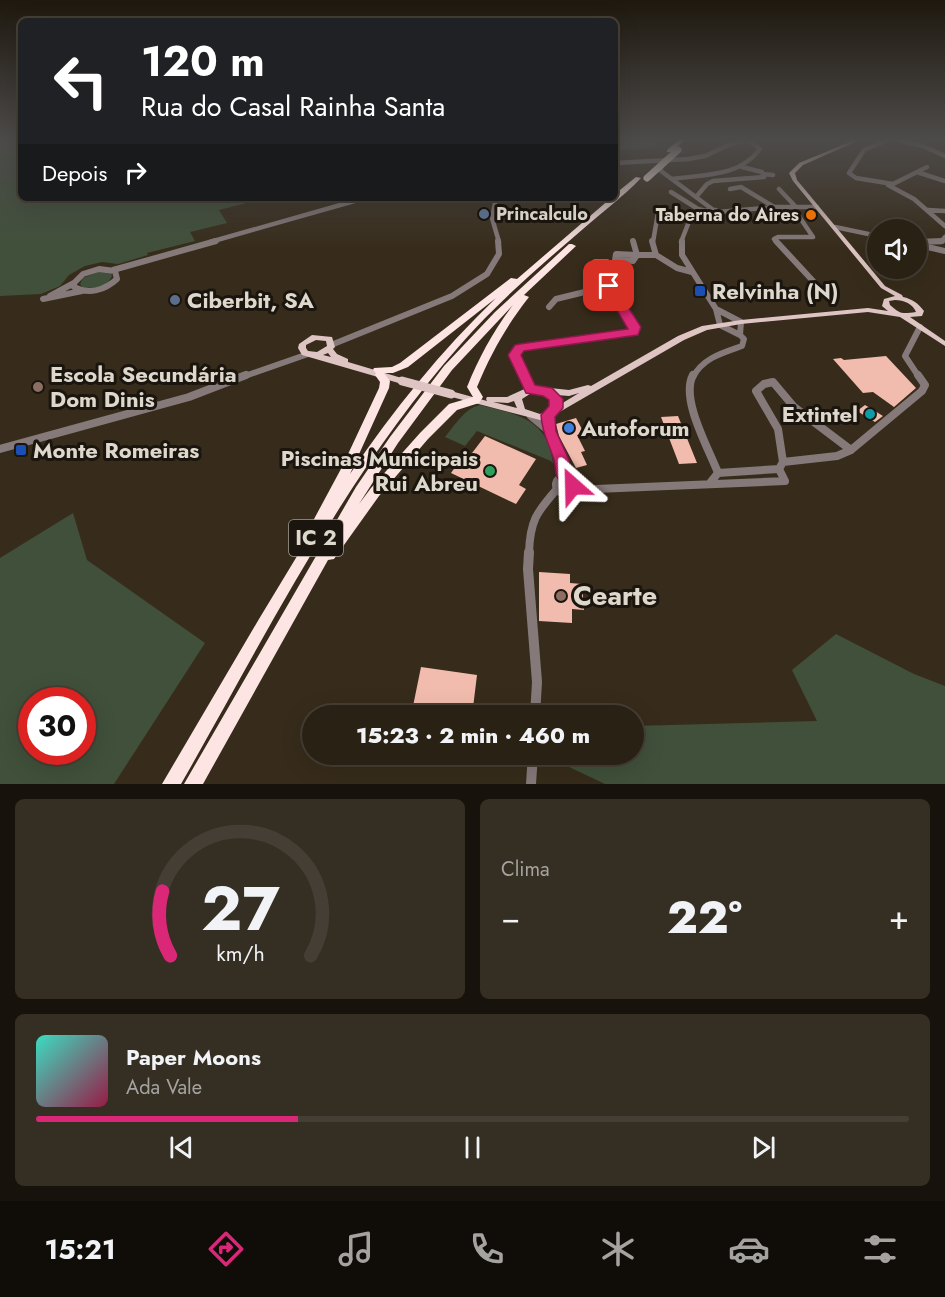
<!DOCTYPE html>
<html lang="pt">
<head>
<meta charset="utf-8">
<style>
	:root { --surface:#292114; --page:#352e22; --text:#f1f3f6; --muted:#a5a3a0; --line:#453e34; --accent:#db2777 }
	body { margin:0; font-family:Jost,sans-serif; background:var(--page); color:var(--text); height:100vh; display:flex; flex-direction:column; font-size:22px; white-space:nowrap }
	* { box-sizing:border-box; margin:0 }
	p { font-size:20px; color:var(--muted) }
	.icon { flex:none; width:33px; height:33px; fill:none; stroke:currentColor; stroke-width:2; stroke-linecap:round; stroke-linejoin:round }
	.map { position:relative; height:784px; overflow:hidden }
	.details { display:flex; flex-direction:column; gap:15px; padding:15px; background:#17120b; flex:1 }
	.details>* { flex:none }
	.guide { position:absolute; left:18px; top:18px; width:600px; height:183px; border-radius:9px; box-shadow:0 6px 24px #0002,0 0 0 2px var(--line); background:#202124; color:#fff; overflow:hidden }
	.buttons { position:absolute; left:867px; top:219px; display:grid; gap:12px }
	.buttons a { display:grid; place-items:center; width:60px; height:60px; border-radius:50%; background:var(--surface); box-shadow:0 6px 24px #0002,0 0 0 2px var(--line); font-size:30px }
	.speed { position:absolute; left:18px; top:687px; display:flex; gap:12px; font-size:30px; font-weight:700; text-align:center }
	.speed>* { display:grid; place-content:center; width:78px; height:78px; border-radius:50%; background:var(--surface); box-shadow:0 6px 24px #0002,0 0 0 2px var(--line); line-height:1 }
	.speed .limit { border:9px solid #d22; background:#fff; color:#111 }
	.pin { position:absolute; display:grid; place-items:center; width:51px; height:51px; color:#fff; margin:-26px; border-radius:12px; box-shadow:0 3px 9px #0006 }
	.me { position:absolute; width:66px; margin:-33px; rotate:335deg; stroke-linejoin:round; filter:drop-shadow(0 0 4px #0008) }
	.turn { display:flex; align-items:center; gap:21px; height:126px; padding:0 24px; font-size:27px }
	.turn .icon { width:78px; height:78px; stroke-width:2.5 }
	.turn b { display:block; font-size:42px; line-height:51px }
	.then { display:flex; align-items:center; height:57px; padding:0 24px; background:#0003; gap:12px; font-size:22px }
	.big { font-size:45px; font-weight:800; line-height:1.1 }
	.details .widget { flex:1; display:flex; flex-direction:column; justify-content:center; gap:9px; min-width:0; padding:0 21px; border-radius:9px; background:var(--page) }
	.details .dial { align-items:center; gap:0 }
	.dial svg { height:156px; overflow:visible; fill:none; stroke:var(--line); stroke-width:7; stroke-linecap:round; text-anchor:middle }
	.dial text { fill:var(--text); stroke:none }
	.song { display:flex; align-items:center; gap:18px }
	.cover { width:72px; height:72px; border-radius:9px; background:linear-gradient(135deg,hsl(170 70% 55%),hsl(340 70% 35%)) }
	.played { height:6px; border-radius:3px; background:linear-gradient(90deg,var(--accent) 30%,var(--line) 30%) }
	.keys { display:flex; justify-content:space-around; direction:ltr }
	.heat { display:flex; justify-content:space-between; align-items:center; font-size:33px; direction:ltr }
	.details .tiles { flex:1; display:grid; gap:15px; grid-template-columns:1fr 1fr }
	.widget:last-child { grid-column:span 2 }
	.trip { position:absolute; left:302px; top:705px; width:342px; height:60px; border-radius:30px; background:var(--surface); box-shadow:0 6px 24px #0002,0 0 0 2px var(--line); font-weight:800; line-height:60px; text-align:center }
	.tab-bar { display:flex; height:96px; justify-content:space-around; align-items:center; background:#100d08; color:var(--muted) }
	.tab-bar .icon { width:42px; height:42px }
	.tab-bar .active { color:var(--accent) }
	.tab-bar b { font-size:27px; color:var(--text) }
	.map>svg:first-child { display:block }
</style>
</head>
<body>
<div class="map">
<svg width="945" height="784" viewBox="0 0 945 784">
	<rect width="100%" height="100%" fill="#372c1b"/>
	<path fill="#40503a" fill-rule="evenodd" d="M21,139V198H266L219,210L227,223L190,232L195,241L147,253L148,255L118,264L102,262L85,266L69,275L60,286L41,294L0,296V140Z
		M615,139H661L655,148L615,150Z
		M101,271L111,273L112,276C107,287 94,289 82,287L80,284L83,278Z
		M480,405C517,414 549,419 553,464L551,461L477,431L465,446L445,437C455,425 465,408 480,405Z
		M73,513L87,560L205,643L114,784H0V558ZM32,700H82V752H32Z
		M836,634L914,674L945,686V784H605L548,757L549,754H633V726L817,721L792,670Z"/>
	<path fill="#f1bcae" d="M886,356L916,388L894,407L873,392L863,393L833,359L841,358L844,360Z
		M865,405L883,416L875,422L857,411Z
		M678,416L697,463L679,464L661,417Z
		M576,418L584,433L577,435L585,451L581,452L587,465L576,468L559,436L556,424Z
		M485,436L536,459L519,485L526,489L516,504L451,473L461,459L466,461Z
		M539,572L570,574V583L582,584L584,610L572,609V623L539,621Z
		M421,667L477,675L472,716H411Z"/>
	<g fill="none" stroke-linecap="round" stroke-linejoin="round">
		<path stroke="#857a79" stroke-width="4.5" d="M890,139L864,150L849,173L856,178L893,184L927,167
			M894,139L923,146L945,156
			M661,162V171L712,209
			M615,163L688,159L705,156L733,143L755,139
			M917,172L945,181
			M763,174L773,175
			M672,179C704,174 738,178 760,149L748,140
			M888,185L914,199L945,226
			M730,189L741,187L774,207
			M779,189L795,206
			M671,192L698,209L706,211
			M696,197L707,184L713,181L764,177L762,172L742,167
			M496,198L492,218L499,242
			M792,206L813,237
			M928,210L945,211
			M718,212L774,207H817
			M835,227L878,236
			M210,242L365,198
			M653,242L659,207
			M681,242L690,219L708,210H716L719,214L712,215L706,212
			M777,242L774,239L778,237H813
			M916,242H941L945,237"/>
		<path stroke="#857a79" stroke-width="6" d="M633,241L637,255
			M652,241L656,255L677,268L692,272
			M682,241V255L716,309L720,325L740,335
			M776,241L813,281
			M916,242L942,241
			M919,245L945,251
			M616,254L637,255L633,261L615,260Z
			M637,255H656
			M99,269L115,271L117,279C105,290 89,295 74,287V283L83,274Z
			M113,270L216,241
			M50,296L74,283
			M43,299L82,291
			M549,307L556,299L609,286
			M331,345L452,296L487,274L499,254L498,241
			M242,377L308,354
			M525,377L515,355L520,348L633,332L635,327L595,262H607
			M693,377C703,358 722,353 742,346L744,339L740,335L741,322L716,309
			M919,377L905,356L920,327"/>
		<path stroke="#857a79" stroke-width="8" d="M525,375L531,389
			M693,375C680,399 709,449 718,473L710,483
			M548,415L564,478
			M531,416L549,431
			M0,449L189,397L246,375
			M783,462L778,429L756,391L764,384L773,382L794,407L851,450
			M779,469L783,462L837,456L851,450L922,391L925,385L918,375
			M718,473L779,469
			M556 485a8 8 0 1 1 16 0a8 8 0 1 1-16 0Z
			M572,490L785,481L779,469
			M529,553C530,521 536,513 557,489"/>
		<path stroke="#857a79" stroke-width="10" d="M529,552L528,569L537,682L535,716
			M531,784L533,754"/>
		<path fill="#dec5c4" fill-rule="evenodd" d="M857,139H862L803,165L795,173L797,180L885,286L902,295L903,297C912,299 918,303 924,311L922,316L910,317L945,341V346L900,317L868,312L741,324L707,330L684,340L556,414L540,420L448,396L447,394L451,391L487,401L486,399L487,397H507L531,386L569,390L588,385L591,386L678,336L702,326L741,320L868,308L888,311L882,306L884,299L895,296L881,288L793,181L789,173L799,163ZM895,300C904,300 913,304 916,312C902,314 900,314 890,305L889,301ZM533,392C542,392 549,394 553,403L550,410L540,414L525,409L522,399ZM579,393L561,404L557,395L569,396ZM514,401L517,408L493,402L508,403Z
			M312,335L332,337L335,347L333,349L337,354L348,359V362L405,379L406,381L402,384L302,355L298,348L299,344ZM316,340L326,341L327,346L317,352L308,351L306,348V345ZM328,353L331,357L323,355Z"/>
		<path fill="#fde5e4" fill-rule="evenodd" d="M680,139H686L671,152H667V150Z
			M636,177L641,178C624,196 602,212 583,229C541,265 498,302 461,344C345,474 267,634 181,784H162L259,619L308,538L306,534L342,467L379,388L380,382L375,375L376,373L373,370L374,368L392,367L400,363L511,278L517,279L611,198H615V194ZM496,298C441,351 393,410 350,474L389,388L390,381L384,373H393L408,367Z
			M569,244H572L576,246L524,295L529,297C507,325 491,353 477,387L483,397L479,403L457,410L428,439L379,496L334,559L328,560L203,784H184L356,487L390,437L444,366L495,312ZM513,305C494,330 479,357 467,387L473,397L449,404L420,433L371,488L359,504L398,443L452,370Z"/>
		<path stroke="#dec5c4" stroke-width="9" d="M402,381L451,394"/>
		<path stroke="#fde5e4" stroke-width="7" d="M647,178L678,150"/>
	</g>
	<linearGradient id="sky" x2="0" y2="1"><stop stop-color="#1e180f"/><stop offset="0.56" stop-color="#4d4b4a"/><stop offset="1" stop-color="#4d4b4a" stop-opacity="0"/></linearGradient>
	<rect width="945" height="249" fill="url(#sky)"/>
	<path fill="#db2777" stroke="#8e194d" stroke-width="1.5" d="M609,283L613,284L641,327L638,335L524,351L521,355L535,385L552,388L563,399V408L555,417L556,431L569,460L571,474L581,486L579,490C569,493 569,490 563,484C553,475 557,473 554,460C549,443 542,434 541,415L549,406V400L543,396L526,393L508,355L515,345L520,344L628,329L603,286Z"/>
	<g fill="#5c6f8a" stroke="#1a150e" stroke-width="2">
		<circle cx="484" cy="214" r="6"/>
		<circle cx="175" cy="300" r="6"/>
	</g>
	<circle fill="#e8710a" stroke="#1a150e" stroke-width="2" cx="811" cy="215" r="6"/>
	<g fill="#1a4fb4" stroke="#1a150e" stroke-width="2">
		<rect x="694" y="285" width="12" height="12" rx="3"/>
		<rect x="15" y="444" width="12" height="12" rx="3"/>
	</g>
	<g fill="#8d6e63" stroke="#1a150e" stroke-width="2">
		<circle cx="38" cy="387" r="6"/>
		<circle cx="561" cy="596" r="6"/>
	</g>
	<circle fill="#0f9aa8" stroke="#1a150e" stroke-width="2" cx="870" cy="414" r="6"/>
	<circle fill="#3f7fe0" stroke="#1a150e" stroke-width="2" cx="569" cy="428" r="6"/>
	<circle fill="#2e9e5b" stroke="#1a150e" stroke-width="2" cx="490" cy="471" r="6"/>
	<g text-anchor="middle" stroke-width="6" stroke-linejoin="round" paint-order="stroke">
		<g font-size="18" font-weight="bold" fill="#ded7cc" stroke="#1a150e" text-anchor="start">
			<text x="496" y="220">Princalculo</text>
			<text x="799" y="221" text-anchor="end">Taberna do Aires</text>
		</g>
		<rect fill="#1a150e" stroke="#a39d93" stroke-width="1.5" x="289" y="520" width="54" height="36" rx="4.5"/>
		<g font-size="21" font-weight="bold" fill="#ded7cc">
			<text x="316" y="545">IC 2</text>
		</g>
		<g font-size="22" font-weight="bold" fill="#ded7cc" stroke="#1a150e" text-anchor="start">
			<text x="712" y="299">Relvinha (N)</text>
			<text x="187" y="308">Ciberbit, SA</text>
			<text x="50" y="382">Escola Secundária<tspan x="50" dy="25">Dom Dinis</tspan></text>
			<text x="858" y="422" text-anchor="end">Extintel</text>
			<text x="581" y="436">Autoforum</text>
			<text x="33" y="458">Monte Romeiras</text>
			<text x="478" y="466" text-anchor="end">Piscinas Municipais<tspan x="478" dy="25">Rui Abreu</tspan></text>
		</g>
		<g font-size="27" font-weight="bold" fill="#ded7cc" stroke="#1a150e" text-anchor="start">
			<text x="573" y="605">Cearte</text>
		</g>
	</g>
</svg>
<div class="buttons">
<a><svg class="icon" aria-label="sound" viewBox="0 0 24 24"><path d="M4 9h4l5-4v14l-5-4H4zM17 9q2 3 0 6"/></svg></a>
</div>
<div class="speed"><div class="limit">30</div></div>
<div class="pin" style="left:609px;top:286px;background:#d93025"><svg class="icon" aria-label="arrive" viewBox="0 0 24 24"><path d="M6 21V4h12l-3 4 3 4H6"/></svg></div>
<svg class="me" style="left:573px;top:486px" viewBox="-20 -20 40 40"><path d="M0-17L14 15 0 8-14 15z" fill="#db2777" stroke="#fff" stroke-width="4"/></svg>
<div class="trip">15:23 · 2 min · 460 m</div>
<div class="guide">
<div class="turn"><svg class="icon" aria-label="left" viewBox="0 0 24 24"><path d="M17 20v-9H6M10 6l-5 5 5 5"/></svg><div><b>120 m</b>Rua do Casal Rainha Santa</div></div>
<div class="then">Depois<svg class="icon" aria-label="right" viewBox="0 0 24 24"><path d="M7 20v-9h11M14 6l5 5-5 5"/></svg></div>
</div>
</div>
<section class="details">
<div class="tiles">
<div class="widget dial"><svg viewBox="0 0 100 80">
<path d="M14 69A42 42 0 1 1 86 69"/>
<path d="M14 69A42 42 0 0 1 10 36" stroke="#db2777"/>
<text x="50" y="56" font-size="32" font-weight="700">27</text>
<text x="50" y="72" font-size="11">km/h</text>
</svg></div>
<div class="widget"><p>Clima</p>
<div class="heat"><a>−</a><b class="big">22°</b><a>+</a></div>
</div>
<div class="widget">
<div class="song"><i class="cover"></i><div><b>Paper Moons</b><p>Ada Vale</p></div></div>
<div class="played"></div>
<div class="keys"><svg class="icon" aria-label="previous" viewBox="0 0 24 24"><path d="M18 5L8 12l10 7zM5 5v14"/></svg><svg class="icon" aria-label="pause" viewBox="0 0 24 24"><path d="M8 5v14M16 5v14"/></svg><svg class="icon" aria-label="next" viewBox="0 0 24 24"><path d="M6 5l10 7-10 7zM19 5v14"/></svg></div>
</div>
</div>
</section>
<nav class="tab-bar">
<b>15:21</b>
<svg class="icon active" aria-label="directions" viewBox="0 0 24 24"><path d="M12 3l9 9-9 9-9-9zM9 14v-3h6M13 9l2 2-2 2"/></svg>
<svg class="icon" aria-label="music" viewBox="0 0 24 24"><path d="M9 18V5l10-2v13"/><circle cx="6" cy="18" r="3"/><circle cx="16" cy="16" r="3"/></svg>
<svg class="icon" aria-label="phone" viewBox="0 0 24 24"><path d="M5 4h4l2 5-3 2q2 4 5 5l2-3 5 2v4C11 20 4 13 5 4z"/></svg>
<svg class="icon" aria-label="climate" viewBox="0 0 24 24"><path d="M12 3v18M4 7l16 10M4 17L20 7"/></svg>
<svg class="icon" aria-label="car" viewBox="0 0 24 24"><path d="M5 17H2v-5l4-1 3-4h7l3 4 3 1v5h-3M9 17h6M6 11h13"/><circle cx="7" cy="17" r="2"/><circle cx="17" cy="17" r="2"/></svg>
<svg class="icon" aria-label="filters" viewBox="0 0 24 24"><path d="M4 7h16M4 17h16"/><circle cx="9" cy="7" r="2"/><circle cx="15" cy="17" r="2"/></svg>
</nav>
</body>
</html>
